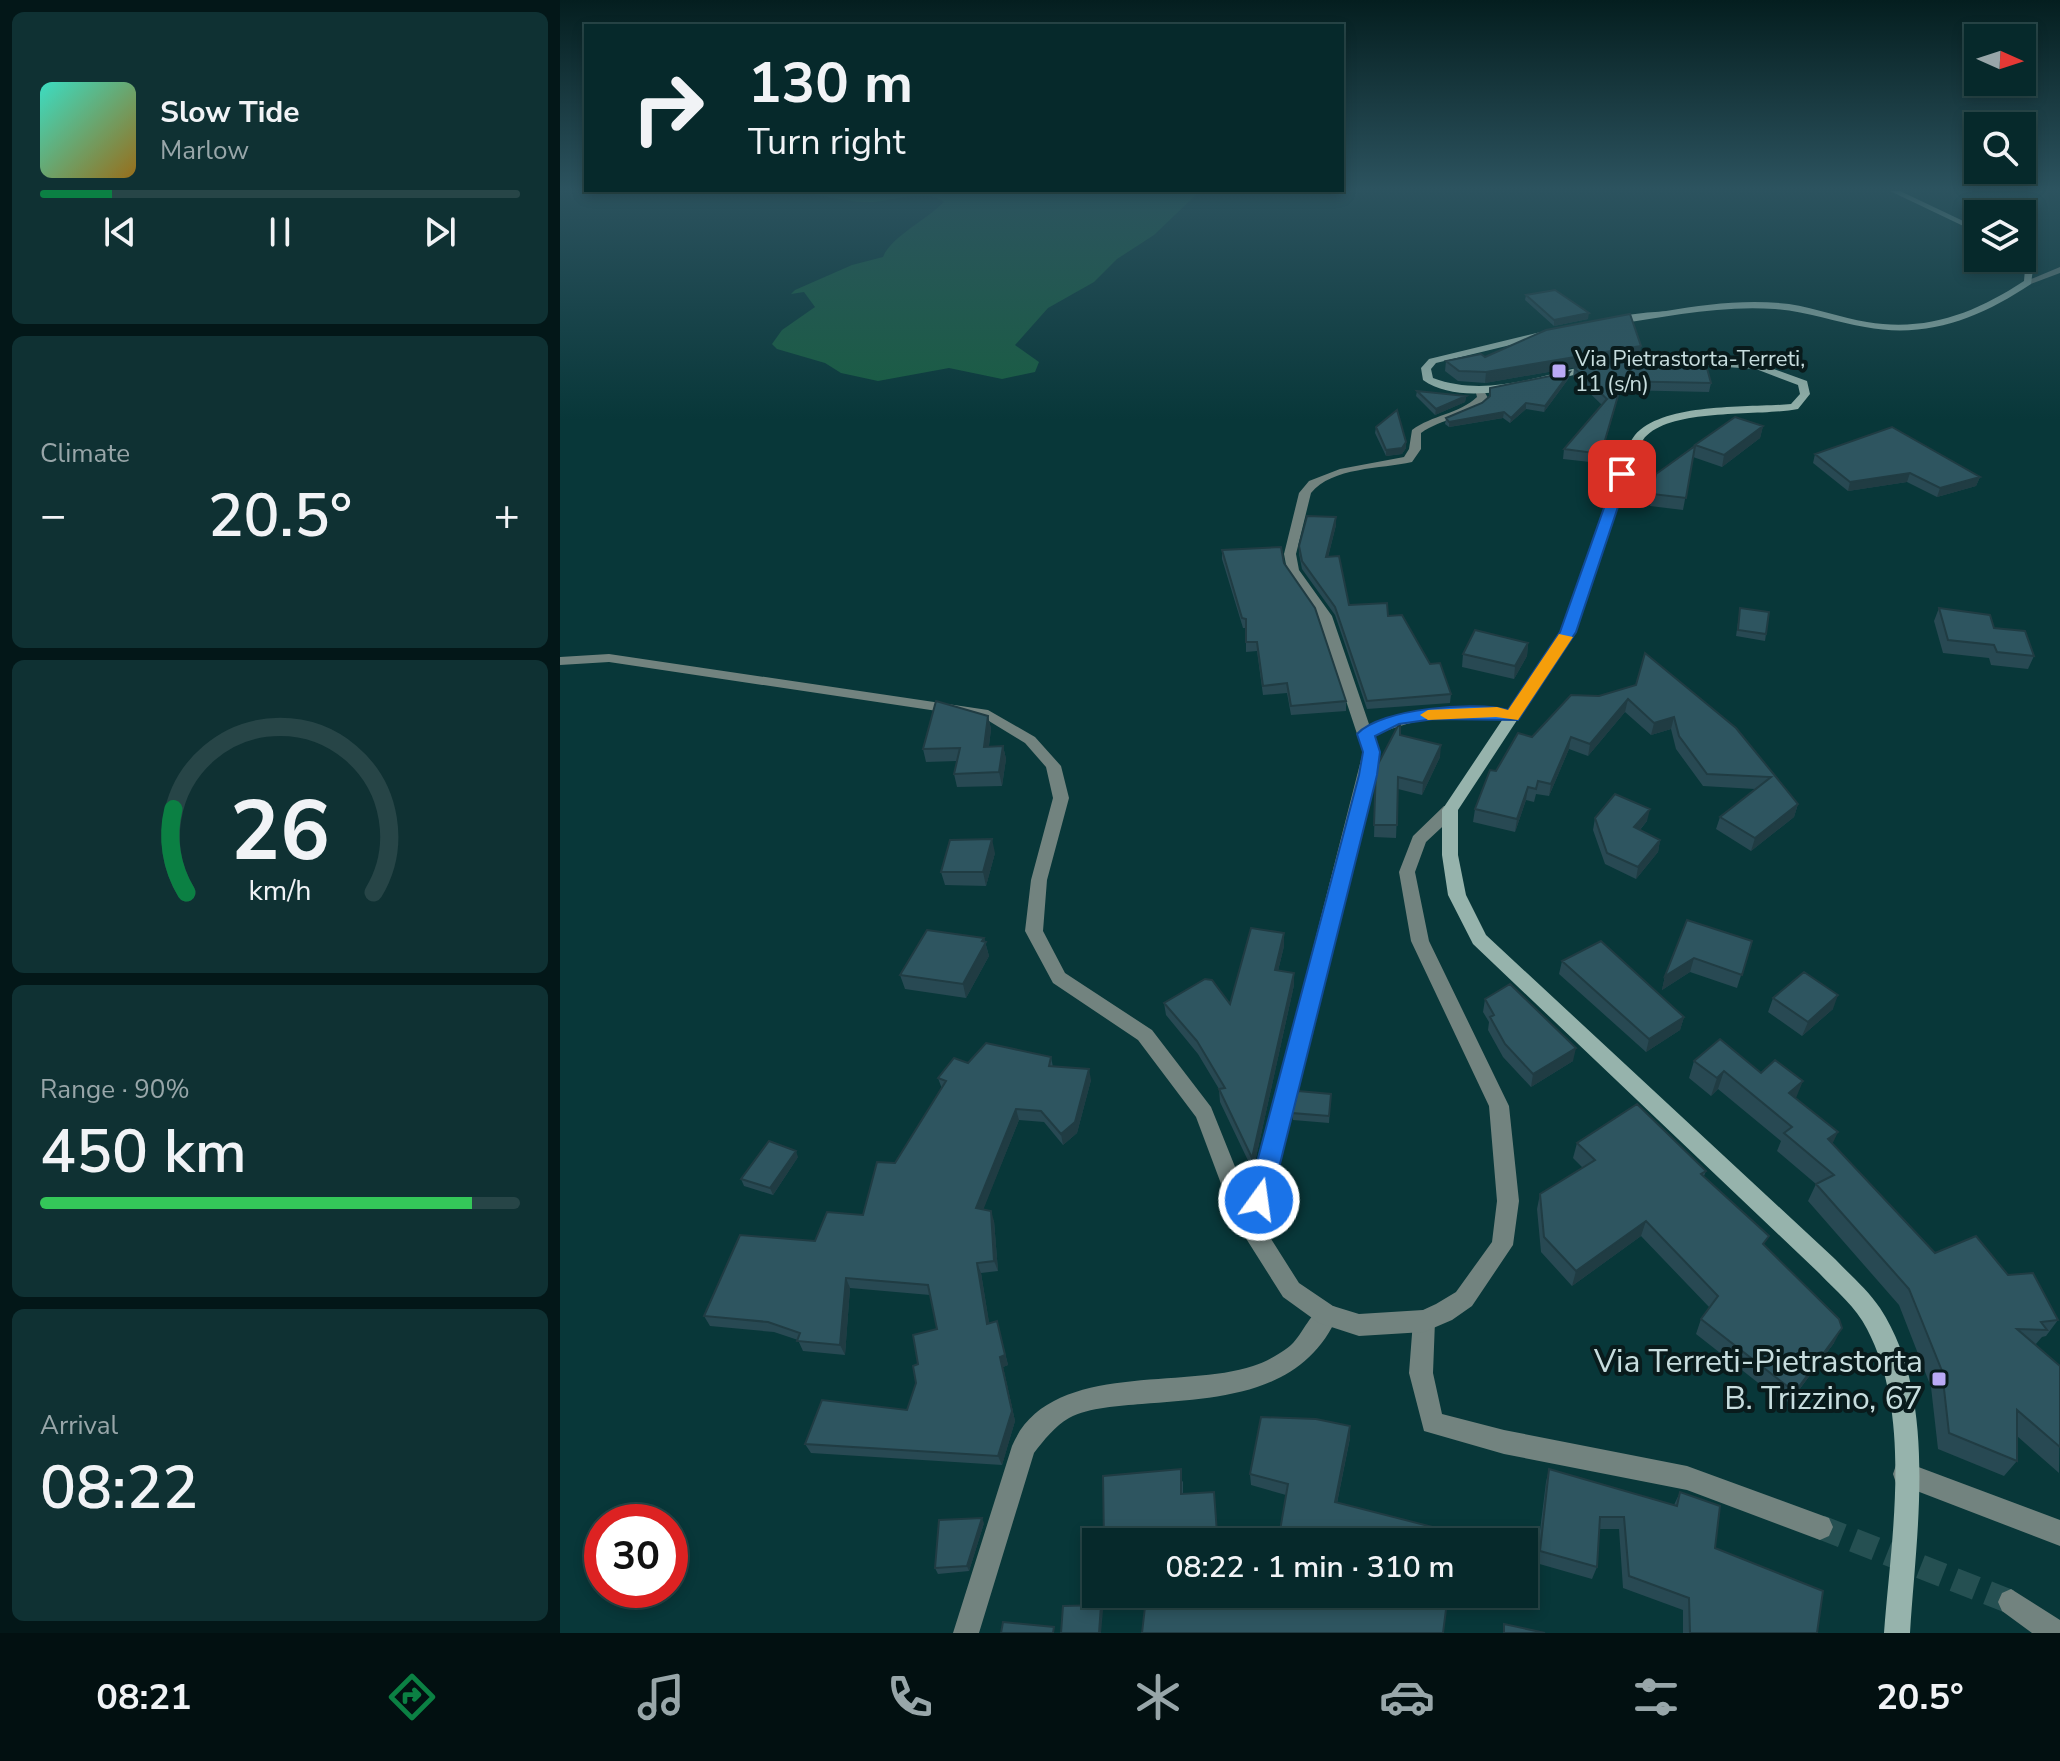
<!DOCTYPE html>
<html lang="en">
<head>
<meta charset="utf-8">
<style>
	:root { --surface:#06292b; --page:#0f3133; --text:#f1f3f6; --muted:#98a6a9; --line:#274547; --accent:#0b8043 }
	body { margin:0; font-family:"Nunito Sans",sans-serif; background:var(--page); color:var(--text); height:100vh; display:flex; flex-direction:column; font-size:30px; white-space:nowrap }
	* { box-sizing:border-box; margin:0 }
	p { font-size:26px; color:var(--muted) }
	.icon { flex:none; width:44px; height:44px; fill:none; stroke:currentColor; stroke-width:2; stroke-linecap:round; stroke-linejoin:round }
	.map { position:relative; flex:1; overflow:hidden }
	.sheet { display:flex; flex-direction:column; gap:12px; padding:12px; background:#031718; width:560px }
	.sheet>* { flex:none }
	.guide { position:absolute; left:24px; top:24px; width:760px; height:168px; border-radius:0px; box-shadow:0 4px 12px #0003,0 0 0 2px var(--line); background:#06292b; color:var(--text); overflow:hidden }
	.needle { width:52px; rotate:93deg }
	.fabs { position:absolute; left:1404px; top:24px; display:grid; gap:16px }
	.fabs a { display:grid; place-items:center; width:72px; height:72px; border-radius:0px; background:var(--surface); box-shadow:0 4px 12px #0003,0 0 0 2px var(--line); font-size:40px }
	.speed { position:absolute; left:24px; top:1504px; display:flex; gap:16px; font-size:40px; font-weight:700; text-align:center }
	.speed>* { display:grid; place-content:center; width:104px; height:104px; border-radius:50%; background:var(--surface); box-shadow:0 4px 12px #0003,0 0 0 2px var(--line); line-height:1 }
	.speed .limit { border:12px solid #d22; background:#fff; color:#111 }
	.pin { position:absolute; display:grid; place-items:center; width:68px; height:68px; color:#fff; margin:-34px; border-radius:16px; box-shadow:0 4px 12px #0006 }
	.me { position:absolute; width:88px; margin:-44px; rotate:14deg; stroke-linejoin:round; filter:drop-shadow(0 0 6px #0008) }
	.turn { display:flex; align-items:center; gap:28px; height:168px; padding:0 32px; font-size:36px }
	.turn .icon { width:104px; height:104px; stroke-width:2.5 }
	.turn b { display:block; font-size:56px; line-height:68px }
	.big { font-size:60px; font-weight:600; line-height:1.1 }
	.sheet .card { flex:1; display:flex; flex-direction:column; justify-content:center; gap:12px; min-width:0; padding:0 28px; border-radius:12px; background:var(--page) }
	.sheet .dial { align-items:center; gap:0 }
	.dial svg { height:208px; overflow:visible; fill:none; stroke:var(--line); stroke-width:7; stroke-linecap:round; text-anchor:middle }
	.dial text { fill:var(--text); stroke:none }
	.song { display:flex; align-items:center; gap:24px }
	.cover { width:96px; height:96px; border-radius:12px; background:linear-gradient(135deg,hsl(170 70% 55%),hsl(40 70% 35%)) }
	.played { height:8px; border-radius:4px; background:linear-gradient(90deg,var(--accent) 15%,var(--line) 15%) }
	.keys { display:flex; justify-content:space-around; direction:ltr }
	.heat { display:flex; justify-content:space-between; align-items:center; font-size:44px; direction:ltr }
	.charge { height:12px; border-radius:6px; background:linear-gradient(90deg,#34c759 90%,var(--line) 0) }
	.trip { position:absolute; left:522px; top:1528px; width:456px; height:80px; border-radius:0px; background:var(--surface); box-shadow:0 4px 12px #0003,0 0 0 2px var(--line); font-weight:600; line-height:80px; text-align:center }
	.tabs { display:flex; height:128px; justify-content:space-around; align-items:center; background:#021011; color:var(--muted) }
	.tabs .icon { width:56px; height:56px }
	.tabs .selected { color:var(--accent) }
	.tabs b { font-size:36px; color:var(--text) }
	main { display:flex; flex:1; min-height:0 }
	.map>svg:first-child { display:block }
</style>
</head>
<body>
<main>
<section class="sheet">
<div class="card">
<div class="song"><i class="cover"></i><div><b>Slow Tide</b><p>Marlow</p></div></div>
<div class="played"></div>
<div class="keys"><svg class="icon" aria-label="previous" viewBox="0 0 24 24"><path d="M18 5L8 12l10 7zM5 5v14"/></svg><svg class="icon" aria-label="pause" viewBox="0 0 24 24"><path d="M8 5v14M16 5v14"/></svg><svg class="icon" aria-label="next" viewBox="0 0 24 24"><path d="M6 5l10 7-10 7zM19 5v14"/></svg></div>
</div>
<div class="card"><p>Climate</p>
<div class="heat"><a>−</a><b class="big">20.5°</b><a>+</a></div>
</div>
<div class="card dial"><svg viewBox="0 0 100 80">
<path d="M14 69A42 42 0 1 1 86 69"/>
<path d="M14 69A42 42 0 0 1 9 37" stroke="#0b8043"/>
<text x="50" y="56" font-size="32" font-weight="700">26</text>
<text x="50" y="72" font-size="11">km/h</text>
</svg></div>
<div class="card"><p>Range · 90%</p><b class="big">450 km</b><div class="charge"></div></div>
<div class="card"><p>Arrival</p><b class="big">08:22</b></div>
</section>
<div class="map">
<svg width="1500" height="1633" viewBox="0 0 1500 1633">
	<rect width="100%" height="100%" fill="#083739"/>
	<path fill="#185e41" d="M231,191H640L594,235L557,259L534,282L488,308L455,345L479,362L475,372L442,379L389,368L318,381L281,373L265,363L217,349L212,344L222,330L255,307L244,292L231,294L235,290L292,265L323,257C331,237 366,220 384,202C367,188 333,201 312,202C285,203 258,193 231,191Z"/>
	<g fill="none" stroke-linecap="round" stroke-linejoin="round">
		<path stroke="#255052" stroke-width="24" stroke-dasharray="24 12" stroke-linecap="butt" d="M1260,1527L1451,1602"/>
		<path fill="#72837f" fill-rule="evenodd" d="M1500,267V273L1468,285L1464,282Z
			M915,389H923L928,398L927,400C908,418 882,418 861,433V449L852,462C821,469 772,467 751,493L736,554L739,570L772,616L810,727C857,707 908,701 957,714L959,717L952,722C904,710 858,717 813,736L819,752L710,1200C705,1211 694,1219 683,1223L675,1221L672,1214L675,1207L690,1195L803,752L758,616L727,570L724,554L739,493L749,481L780,469L844,457L849,449L852,430C872,415 899,414 917,397Z
			M767,1304L775,1307L778,1315C743,1396 658,1398 582,1404C559,1406 530,1407 509,1418C495,1426 484,1440 474,1453L419,1633H393L452,1446C488,1360 621,1390 693,1366C704,1363 722,1353 731,1345C744,1333 750,1311 767,1304Z
			M864,1310L872,1313L875,1321L873,1373L882,1414L944,1430L1127,1466L1269,1518L1273,1527L1269,1536L1260,1540L1127,1490L944,1454L864,1431L849,1373L853,1321L856,1313Z
			M1345,1462L1500,1520V1546L1336,1483L1333,1474L1336,1465Z
			M1451,1589L1500,1620V1633H1472L1442,1611L1438,1602L1442,1593Z"/>
		<path fill="#72837f" fill-rule="evenodd" d="M49,654L428,710L475,737L501,766L509,798L487,880L483,931L505,973L592,1030L651,1107L692,1209L739,1283L773,1306L799,1314L863,1310L876,1304L896,1292L932,1242L937,1201L929,1106L851,941L839,872L853,836L884,806H896L898,810L896,814L866,842L855,872L869,941L949,1106L959,1201L953,1245L912,1306L892,1320L864,1332L799,1336L759,1323L723,1297L675,1221L636,1117L578,1040L493,983L465,931L471,880L493,798L486,767L465,743L424,718L49,662L0,665V657Z"/>
		<path fill="#96b3ac" fill-rule="evenodd" d="M1330,191H1340L1418,228V233Z
			M1462,255L1473,269L1471,284C1420,318 1367,339 1305,327C1275,322 1246,311 1215,309C1160,305 1105,317 1051,325L1046,322C1062,313 1088,313 1106,311C1146,304 1188,299 1229,304C1256,308 1281,318 1307,322C1367,332 1415,313 1464,281L1465,269L1458,258H1462Z
			M985,331L988,332V336L876,363L871,369L873,378C927,398 981,375 1034,364L1039,367L1038,369C989,380 907,411 863,380L861,368L869,359Z
			M1125,359L1197,363L1247,381L1250,394L1238,409C1199,417 1107,407 1083,440C1079,445 1077,452 1075,457L1015,632L898,810V855L906,895L926,935L1275,1259C1290,1275 1308,1290 1320,1308C1379,1398 1356,1532 1350,1633H1324C1331,1538 1353,1417 1307,1329C1296,1307 1276,1291 1259,1273L913,944L888,895L882,855V810L1001,632L1063,457C1067,450 1070,441 1075,435C1104,402 1189,408 1231,404L1240,394L1238,385L1196,369L1121,364V360Z"/>
	</g>
	<path fill="#284953" d="M966,295L1028,319L994,326L965,300Z
		M1080,356L925,383L898,381L885,371L886,361L925,357Z
		M1014,368L1151,383L1149,392L1060,390L1039,463L1003,459L1004,449L1042,405L1013,377Z
		M1009,378L984,412L966,409L950,423L943,418L889,427L885,424L886,418L922,403L929,396L930,388Z
		M857,391L906,396L905,402L875,415L856,396Z
		M1203,426L1200,438L1162,467L1133,457L1123,510L1090,506L1096,474L1135,445Z
		M816,427L846,448L842,454L826,456L815,433Z
		M1255,454L1420,477L1416,486L1377,497L1347,482L1288,491L1253,463Z
		M776,517V525L768,557L789,605L828,616L870,664L891,694L890,703L807,709L775,615L742,569L739,554V546Z
		M662,550L724,563L786,701V711L731,715L727,693L703,695L697,651L686,652V628H683L662,559Z
		M1180,608L1206,634L1205,641L1176,636Z
		M1379,608L1434,628L1474,656L1468,669L1431,665L1429,658L1383,653L1374,621Z
		M968,643L967,656L954,679L902,667L903,654Z
		M1085,653L1238,804L1234,817L1191,851L1156,829L1160,817L1195,789L1143,786L1116,749L1111,729L1091,735L1065,712L1028,756L1009,749L989,796L976,794L974,802L966,800L955,832L913,822L915,809L936,771L972,737L1039,696L1076,685Z
		M428,716L431,729L429,746H443L446,759L442,786L397,787L394,774L397,761L366,762L363,749Z
		M840,735L880,757L862,795L838,789L836,838L814,837L816,768Z
		M1035,818L1087,821L1080,830L1100,840L1098,852L1076,879L1045,864L1033,830Z
		M435,853L426,886L385,885L381,872Z
		M1127,920L1192,941L1177,988L1130,972L1102,990L1105,976Z
		M724,933V946L718,971L734,973V985L693,1171L660,1102L659,1089L638,1054L606,1015L604,1003L670,1004Z
		M424,938L429,956L406,998L345,989L340,975Z
		M1002,961L1124,1017L1120,1030L1086,1052L999,974Z
		M1213,998L1273,1009L1242,1036L1208,1012Z
		M925,999L1013,1061L971,1087L943,1057L928,1030L929,1022L923,1012Z
		M491,1057L493,1067L531,1080L517,1133L503,1145L484,1122L459,1120L423,1209L434,1221L438,1271L421,1273L429,1323L437,1321L448,1365L443,1367L455,1421L442,1465L251,1453L245,1444L347,1410L356,1383L358,1364L377,1329L370,1295L290,1288L285,1355L243,1351L238,1340L214,1332L150,1326L144,1316L255,1241L303,1215L382,1089L378,1078L408,1063Z
		M1134,1061L1201,1073L1236,1099L1272,1144L1375,1253L1448,1275L1498,1320L1486,1336L1482,1337L1475,1345L1500,1366L1499,1473L1457,1436V1461L1444,1476L1378,1449L1371,1387L1339,1305L1248,1201L1256,1184L1217,1151L1221,1141L1158,1089L1151,1096L1129,1078Z
		M771,1094L769,1123L733,1120L732,1113Z
		M1017,1143L1146,1171L1144,1176L1205,1245L1274,1343L1230,1402L1220,1400L1136,1334L1141,1319L1150,1308L1081,1236L1012,1286L981,1252L977,1209L980,1194L1023,1168L1013,1158Z
		M238,1157L213,1195L184,1186L181,1179Z
		M790,1438L777,1503L726,1495L691,1485L690,1474Z
		M989,1469L1114,1505L1120,1492L1155,1548L1257,1633H1123V1610L1063,1588L1059,1529H1039L1037,1567L1032,1579L976,1563L986,1482Z
		M623,1481V1494L654,1492L658,1542H544Z
		M424,1523L409,1571L378,1574L375,1568Z
		M573,1594H625L584,1608L575,1609Z"/>
	<path fill="#203c43" d="M1029,313L1028,319L994,326V320Z
		M1081,346L1080,356L925,383L926,372Z
		M1010,372L1009,378L984,412L985,406Z
		M1062,382L1060,391L1039,463L1041,454Z
		M906,396L905,402L875,415L876,409Z
		M966,403V409L950,423L951,418Z
		M944,412L943,418L889,427V422Z
		M1203,426L1200,438L1162,467L1164,455Z
		M846,442V448L842,454L826,456V450Z
		M1350,473L1347,482L1288,491L1290,482Z
		M1420,477L1416,486L1377,497L1380,488Z
		M776,517V525L766,565V557Z
		M968,643L967,656L954,679L955,666Z
		M1068,699L1065,712L1028,756L1030,744Z
		M428,716L431,729L427,760L424,747Z
		M1114,717L1111,729L1091,735L1094,723Z
		M1011,737L1009,749L989,796L991,784Z
		M881,745L880,757L862,795L863,783Z
		M443,746L446,759L442,786L439,772Z
		M968,787L966,800L955,832L957,819Z
		M1238,804L1234,817L1191,851L1195,838Z
		M1090,809L1087,821L1072,839L1074,827Z
		M432,839L435,853L426,886L423,872Z
		M1100,840L1098,852L1076,879L1078,867Z
		M724,933V946L715,983V970Z
		M424,938L429,956L406,998L403,984Z
		M1134,958L1130,972L1102,990L1105,976Z
		M734,973V985L693,1171L692,1158Z
		M1278,995L1273,1009L1242,1036L1248,1022Z
		M1124,1017L1120,1030L1086,1052L1089,1039Z
		M1016,1048L1013,1061L971,1087L973,1074Z
		M529,1069L531,1080L517,1133L503,1145L501,1134Z
		M1164,1071L1158,1089L1151,1096L1157,1078Z
		M1243,1081L1236,1098L1229,1093Z
		M456,1109L459,1120L420,1218L416,1208Z
		M1278,1132L1270,1149L1268,1139Z
		M236,1151L238,1157L213,1195L210,1188Z
		M431,1211L434,1221L438,1271L434,1261Z
		M1086,1221L1081,1236L1012,1286L1016,1271Z
		M417,1263L421,1273L431,1334L427,1324Z
		M286,1278L290,1288L285,1355L280,1345Z
		M437,1321L448,1365L443,1367L455,1421L442,1465L438,1456L440,1357Z
		M1282,1328L1274,1343L1230,1402L1238,1388Z
		M790,1426V1438L775,1513V1502Z
		M422,1518L424,1523L409,1571L407,1566Z
		M541,1605L543,1610L541,1633H539Z"/>
	<path fill="#2e5560" stroke="#203c43" stroke-width="2" d="M995,290L1029,313L994,320L966,295Z
		M1070,314L1081,346L926,372L899,371L886,361L921,354L925,357L986,330Z
		M1085,359L1145,361L1151,383L1052,381L1050,396L1062,382L1041,454L1004,449L1047,399L1014,368Z
		M1010,372L985,406L966,403L951,418L944,412L889,422L886,418L922,403L930,396V388Z
		M857,391L906,396L876,409Z
		M837,410L846,442L842,448L826,450L816,427Z
		M1175,417L1203,426L1164,455L1135,445Z
		M1332,427L1420,477L1380,488L1350,473L1290,482L1255,454Z
		M1135,446L1126,498L1092,494L1096,474Z
		M747,516L776,517L766,557L779,556L789,605L827,603L828,616L842,615L870,664L880,663L891,694L807,701L775,607L742,561L739,546Z
		M721,547L724,563L755,608L786,701L731,706L727,683L703,686L697,642H686V619L682,618L662,550Z
		M1180,608L1209,612L1206,634L1178,630Z
		M1379,608L1430,615L1434,628L1465,631L1474,656L1437,652L1434,645L1388,640Z
		M915,630L968,643L955,666L903,654Z
		M1085,653L1176,728L1238,804L1195,838L1160,817L1211,777L1147,774L1119,736L1114,717L1094,723L1068,699L1030,744L1011,737L991,784L978,781L976,789L968,787L957,819L915,809L930,770L936,771L958,733L972,737L1011,695L1039,696L1076,685Z
		M376,701L428,716L424,747L443,746L439,772L394,774L400,748L363,749Z
		M840,722V735L881,745L863,783L838,777L837,825H814L816,768Z
		M1055,794L1090,809L1074,827L1100,840L1078,867L1047,853L1035,818Z
		M432,839L423,872H381L390,840Z
		M1127,920L1192,941L1182,975L1134,958L1105,976Z
		M691,928L724,933L715,970L734,973L692,1158L659,1089L665,1088L637,1041L604,1003L645,979L652,980L670,1004Z
		M367,930L424,938L422,941L426,942L403,984L340,975Z
		M1041,941L1124,1017L1089,1039L1002,961Z
		M1244,972L1278,995L1248,1022L1213,998Z
		M950,984L1016,1048L973,1074L945,1044L930,1017L934,1015L925,999Z
		M1160,1039L1201,1073L1215,1060L1243,1081L1229,1093L1278,1132L1268,1139L1375,1253L1416,1236L1448,1275L1473,1273L1498,1320L1481,1322L1487,1330L1457,1329L1500,1366V1447L1457,1410V1461L1389,1433L1382,1371L1349,1289L1256,1184L1274,1175L1224,1133L1232,1127L1164,1071L1157,1078L1134,1061Z
		M426,1043L491,1057L489,1066L529,1069L515,1122L501,1134L481,1111L456,1109L416,1208L431,1211L434,1261L417,1263L427,1324L437,1321L445,1355L440,1357L452,1411L438,1456L245,1444L262,1400L347,1410L356,1383L353,1366L358,1364L353,1335L377,1329L368,1285L286,1278L280,1345L237,1341L240,1333L208,1322L144,1316L180,1235L255,1241L267,1212L303,1215L317,1162L335,1163L386,1081L378,1078L394,1058L408,1063Z
		M738,1091L771,1094L769,1116L732,1113Z
		M1077,1104L1146,1171L1141,1174L1209,1236L1203,1244L1279,1319L1282,1328L1238,1388L1227,1386L1141,1319L1158,1296L1086,1221L1016,1271L984,1237L980,1194L1035,1160L1017,1143Z
		M209,1141L236,1151L210,1188L181,1179Z
		M701,1417L756,1419L790,1426L775,1502L896,1533L895,1542H718L728,1484L690,1474Z
		M621,1469V1494L654,1492L657,1533L625,1536L624,1542H544L543,1476Z
		M989,1469L1117,1506L1120,1492L1160,1506L1155,1548L1263,1591L1257,1633H1130L1129,1598L1069,1576L1064,1517H1040L1037,1567L980,1551Z
		M422,1518L407,1566L375,1568L379,1520Z
		M573,1594L623,1595L888,1594L883,1633H582L586,1598H573Z
		M541,1605L539,1633H501L503,1606Z
		M443,1622L494,1627L493,1633H441Z
		M944,1624L985,1633H944Z"/>
	<linearGradient id="sky" x2="0" y2="1"><stop stop-color="#041e1f"/><stop offset="0.45" stop-color="#2c535f"/><stop offset="1" stop-color="#2c535f" stop-opacity="0"/></linearGradient>
	<rect width="1500" height="420" fill="url(#sky)"/>
	<path fill="#1a73e8" stroke="#114b97" stroke-width="2" d="M1062,470L1069,474L1016,632L958,720L874,719L839,724L815,736L820,752L817,775L711,1200L707,1207L699,1210L691,1207L687,1200L799,775L803,752L797,734C821,708 915,701 948,710L1000,632L1056,474Z"/>
	<path fill="#f59e0b" d="M999,634L1013,637L958,720L936,717L868,720L860,715L868,710L937,707L948,710Z"/>
	<g fill="#baaaf6" stroke="#091b1c" stroke-width="3">
		<rect x="991" y="363" width="16" height="16" rx="4"/>
		<rect x="1371" y="1371" width="16" height="16" rx="4"/>
	</g>
	<g text-anchor="middle" stroke-width="8" stroke-linejoin="round" paint-order="stroke">
		<g font-size="22" fill="#c7ddde" stroke="#091b1c" text-anchor="start">
			<text x="1015" y="366">Via Pietrastorta-Terreti,<tspan x="1015" dy="25">11 (s/n)</tspan></text>
		</g>
		<g font-size="32" fill="#c7ddde" stroke="#091b1c" text-anchor="end">
			<text x="1363" y="1372">Via Terreti-Pietrastorta<tspan x="1363" dy="37">B. Trizzino, 67</tspan></text>
		</g>
	</g>
</svg>
<div class="fabs">
<a><svg class="needle" viewBox="-14 -14 28 28"><path d="M0-13l5 13h-10z" fill="#e53935"/><path d="M0 13l5-13h-10z" fill="#98a6a9"/></svg></a>
<a><svg class="icon" aria-label="search" viewBox="0 0 24 24"><circle cx="10" cy="10" r="6"/><path d="M15 15l6 6"/></svg></a>
<a><svg class="icon" aria-label="layers" viewBox="0 0 24 24"><path d="M12 4l9 5-9 5-9-5zM3 14l9 5 9-5"/></svg></a>
</div>
<div class="speed"><div class="limit">30</div></div>
<div class="pin" style="left:1062px;top:474px;background:#d93025"><svg class="icon" aria-label="arrive" viewBox="0 0 24 24"><path d="M6 21V4h12l-3 4 3 4H6"/></svg></div>
<svg class="me" style="left:699px;top:1200px" viewBox="-20 -20 40 40"><circle r="17" fill="#1a73e8" stroke="#fff" stroke-width="3"/><path d="M0-11L8 9 0 5-8 9z" fill="#fff"/></svg>
<div class="trip">08:22 · 1 min · 310 m</div>
<div class="guide">
<div class="turn"><svg class="icon" aria-label="right" viewBox="0 0 24 24"><path d="M7 20v-9h11M14 6l5 5-5 5"/></svg><div><b>130 m</b>Turn right</div></div>
</div>
</div>
</main>
<nav class="tabs">
<b>08:21</b>
<svg class="icon selected" aria-label="directions" viewBox="0 0 24 24"><path d="M12 3l9 9-9 9-9-9zM9 14v-3h6M13 9l2 2-2 2"/></svg>
<svg class="icon" aria-label="music" viewBox="0 0 24 24"><path d="M9 18V5l10-2v13"/><circle cx="6" cy="18" r="3"/><circle cx="16" cy="16" r="3"/></svg>
<svg class="icon" aria-label="phone" viewBox="0 0 24 24"><path d="M5 4h4l2 5-3 2q2 4 5 5l2-3 5 2v4C11 20 4 13 5 4z"/></svg>
<svg class="icon" aria-label="climate" viewBox="0 0 24 24"><path d="M12 3v18M4 7l16 10M4 17L20 7"/></svg>
<svg class="icon" aria-label="car" viewBox="0 0 24 24"><path d="M5 17H2v-5l4-1 3-4h7l3 4 3 1v5h-3M9 17h6M6 11h13"/><circle cx="7" cy="17" r="2"/><circle cx="17" cy="17" r="2"/></svg>
<svg class="icon" aria-label="filters" viewBox="0 0 24 24"><path d="M4 7h16M4 17h16"/><circle cx="9" cy="7" r="2"/><circle cx="15" cy="17" r="2"/></svg>
<b>20.5°</b>
</nav>
</body>
</html>
